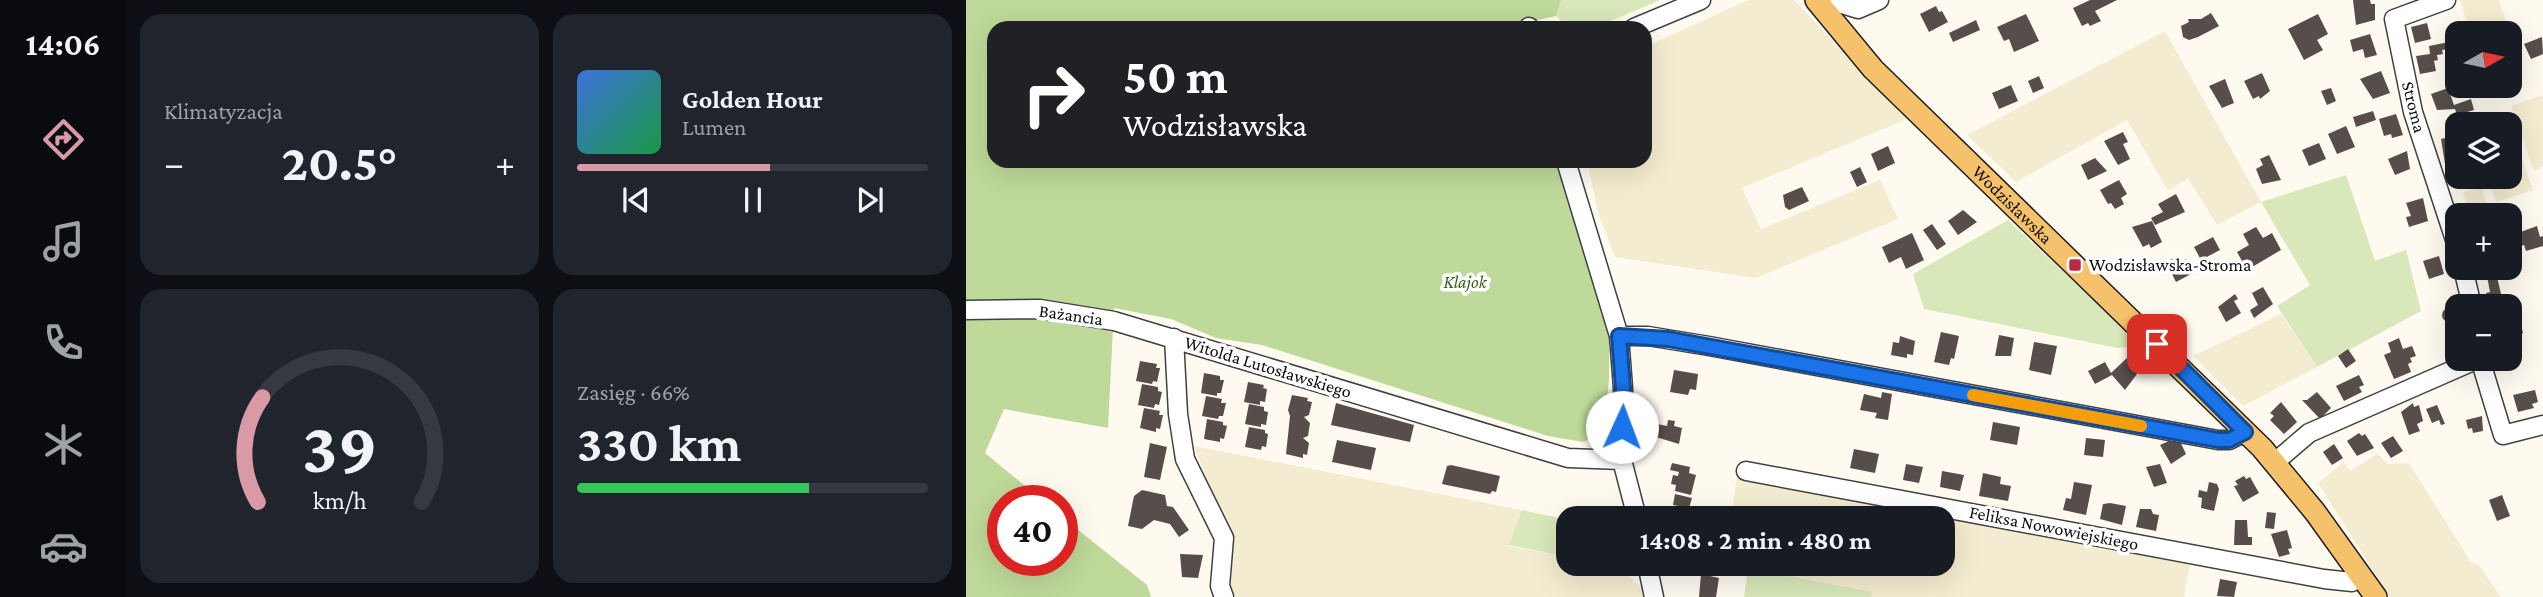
<!DOCTYPE html>
<html lang="pl">
<head>
<meta charset="utf-8">
<style>
	:root { --surface:#171b24; --page:#20242c; --text:#f1f3f6; --muted:#9ea1a6; --line:#363941; --accent:#d999a5 }
	body { margin:0; font-family:"Crimson Pro",serif; background:var(--page); color:var(--text); height:100vh; display:flex; flex-direction:column; font-size:26px; white-space:nowrap }
	* { box-sizing:border-box; margin:0 }
	p { font-size:23px; color:var(--muted) }
	.icon { flex:none; width:38px; height:38px; fill:none; stroke:currentColor; stroke-width:2; stroke-linecap:round; stroke-linejoin:round }
	.map { position:relative; flex:1; overflow:hidden }
	.drawer { display:flex; flex-direction:column; gap:14px; padding:14px; background:#0d0f14; width:840px }
	.drawer>* { flex:none }
	.guide { position:absolute; left:21px; top:21px; width:665px; height:147px; border-radius:21px; box-shadow:0 7px 28px #0002; background:#202124; color:#fff; overflow:hidden }
	.needle { width:46px; rotate:81deg }
	.fabs { position:absolute; left:1479px; top:21px; display:grid; gap:14px }
	.fabs a { display:grid; place-items:center; width:77px; height:77px; border-radius:14px; background:var(--surface); box-shadow:0 7px 28px #0002; font-size:35px }
	.speed { position:absolute; left:21px; top:485px; display:flex; gap:14px; font-size:35px; font-weight:700; text-align:center }
	.speed>* { display:grid; place-content:center; width:91px; height:91px; border-radius:50%; background:var(--surface); box-shadow:0 7px 28px #0002; line-height:1 }
	.speed .limit { border:10px solid #d22; background:#fff; color:#111 }
	.pin { position:absolute; display:grid; place-items:center; width:60px; height:60px; color:#fff; margin:-30px; border-radius:14px; box-shadow:0 4px 10px #0006 }
	.me { position:absolute; width:77px; margin:-38px; rotate:2deg; stroke-linejoin:round; filter:drop-shadow(0 0 5px #0008) }
	.turn { display:flex; align-items:center; gap:24px; height:147px; padding:0 21px; font-size:32px }
	.turn .icon { width:91px; height:91px; stroke-width:2.5 }
	.turn b { display:block; font-size:49px; line-height:60px }
	.big { font-size:52px; font-weight:700; line-height:1.1 }
	.drawer .tile { flex:1; display:flex; flex-direction:column; justify-content:center; gap:10px; min-width:0; padding:0 24px; border-radius:21px; background:var(--page) }
	.drawer .dial { align-items:center; gap:0 }
	.dial svg { height:182px; overflow:visible; fill:none; stroke:var(--line); stroke-width:7; stroke-linecap:round; text-anchor:middle }
	.dial text { fill:var(--text); stroke:none }
	.song { display:flex; align-items:center; gap:21px }
	.cover { width:84px; height:84px; border-radius:10px; background:linear-gradient(135deg,hsl(220 70% 55%),hsl(140 70% 35%)) }
	.played { height:7px; border-radius:4px; background:linear-gradient(90deg,var(--accent) 55%,var(--line) 55%) }
	.keys { display:flex; justify-content:space-around; direction:ltr }
	.heat { display:flex; justify-content:space-between; align-items:center; font-size:38px; direction:ltr }
	.charge { height:10px; border-radius:5px; background:linear-gradient(90deg,#34c759 66%,var(--line) 0) }
	.drawer .tiles { flex:1; display:grid; gap:14px; grid-template-columns:repeat(2,1fr) }
	.trip { position:absolute; left:590px; top:506px; width:399px; height:70px; border-radius:21px; background:var(--surface); box-shadow:0 7px 28px #0002; font-weight:700; line-height:70px; text-align:center }
	main { display:flex; flex:1; min-height:0 }
	.tabs { display:flex; flex-direction:column; width:126px; justify-content:space-around; align-items:center; background:#090b0e; color:var(--muted) }
	.tabs .icon { width:49px; height:49px }
	.tabs .current { color:var(--accent) }
	.tabs b { font-size:32px; color:var(--text) }
	.map>svg:first-child { display:block }
</style>
</head>
<body>
<main>
<nav class="tabs">
<b>14:06</b>
<svg class="icon current" aria-label="directions" viewBox="0 0 24 24"><path d="M12 3l9 9-9 9-9-9zM9 14v-3h6M13 9l2 2-2 2"/></svg>
<svg class="icon" aria-label="music" viewBox="0 0 24 24"><path d="M9 18V5l10-2v13"/><circle cx="6" cy="18" r="3"/><circle cx="16" cy="16" r="3"/></svg>
<svg class="icon" aria-label="phone" viewBox="0 0 24 24"><path d="M5 4h4l2 5-3 2q2 4 5 5l2-3 5 2v4C11 20 4 13 5 4z"/></svg>
<svg class="icon" aria-label="climate" viewBox="0 0 24 24"><path d="M12 3v18M4 7l16 10M4 17L20 7"/></svg>
<svg class="icon" aria-label="car" viewBox="0 0 24 24"><path d="M5 17H2v-5l4-1 3-4h7l3 4 3 1v5h-3M9 17h6M6 11h13"/><circle cx="7" cy="17" r="2"/><circle cx="17" cy="17" r="2"/></svg>
</nav>
<section class="drawer">
<div class="tiles">
<div class="tile"><p>Klimatyzacja</p>
<div class="heat"><a>−</a><b class="big">20.5°</b><a>+</a></div>
</div>
<div class="tile">
<div class="song"><i class="cover"></i><div><b>Golden Hour</b><p>Lumen</p></div></div>
<div class="played"></div>
<div class="keys"><svg class="icon" aria-label="previous" viewBox="0 0 24 24"><path d="M18 5L8 12l10 7zM5 5v14"/></svg><svg class="icon" aria-label="pause" viewBox="0 0 24 24"><path d="M8 5v14M16 5v14"/></svg><svg class="icon" aria-label="next" viewBox="0 0 24 24"><path d="M6 5l10 7-10 7zM19 5v14"/></svg></div>
</div>
<div class="tile dial"><svg viewBox="0 0 100 80">
<path d="M14 69A42 42 0 1 1 86 69"/>
<path d="M14 69A42 42 0 0 1 16 23" stroke="#d999a5"/>
<text x="50" y="56" font-size="32" font-weight="700">39</text>
<text x="50" y="72" font-size="11">km/h</text>
</svg></div>
<div class="tile"><p>Zasięg · 66%</p><b class="big">330 km</b><div class="charge"></div></div>
</div>
</section>
<div class="map">
<svg width="1577" height="597" viewBox="0 0 1577 597">
	<rect width="100%" height="100%" fill="#fffaf0"/>
	<path fill="#f4ecd0" d="M782,0H828L941,119L776,188L795,229L914,180L932,219L790,278L649,257L632,212L621,161H679V47Z
		M1494,0H1533L1556,68L1544,73V33H1504Z
		M1199,31L1295,202L1251,225L1222,178L1202,191L1161,120L1050,182L1001,135Z
		M1577,95V166L1568,171L1545,106Z
		M1544,125L1567,190L1530,202L1521,177H1544Z
		M1516,188L1524,215H1504L1497,192Z
		M1315,314L1351,367L1277,406L1227,356Z
		M228,446L556,510L543,546L602,557V564H629L663,577L676,588L678,597H270L264,588L263,534Z
		M1411,454L1422,464L1443,463L1505,562L1513,565L1535,597H1424L1352,483L1378,462L1384,471Z
		M771,476L1224,565L1218,597H905V592L782,568L758,567L759,564H976V518H765Z"/>
	<path fill="#d8e8ba" d="M595,0H694L628,28H603L590,16Z
		M1380,175L1409,261L1440,250L1455,311L1351,367L1311,306L1344,285L1295,202Z
		M1042,220L1175,345L1152,348L958,309L947,274Z
		M556,510L602,520V557L543,545Z
		M782,568L906,592L905,597H778Z"/>
	<path fill="#bed99a" d="M0,0H595L590,16L554,24V28H28V161H592L643,329V380L637,432L617,442L582,436L296,345L250,338L205,319L148,308L142,428L38,409L19,453L76,500H37V560H96V517L181,585L185,597H0Z"/>
	<path fill="#574e4b" d="M1124,0H1151L1129,11L1135,21L1124,26L1122,23L1116,26L1107,8Z
		M1387,0H1404L1405,4H1409V20L1390,25Z
		M970,6L973,12L976,11L982,22L963,32L954,14Z
		M1245,13L1253,26L1232,37L1223,40L1217,37L1215,26L1223,22L1222,19H1235Z
		M1060,14L1073,41L1048,52L1043,39L1038,41L1031,27Z
		M1352,14L1362,34L1351,40L1357,50L1338,60L1322,29Z
		M1010,20L1014,30L987,42L983,33Z
		M1461,23L1465,39L1449,43L1445,27Z
		M1404,34L1411,55L1399,58L1397,49L1387,52L1384,40Z
		M1576,37L1577,54L1565,59L1558,44Z
		M1483,42L1484,49L1476,50L1477,54L1471,55L1472,60L1468,61L1470,71L1454,74L1450,56L1464,54L1463,46Z
		M1415,71L1424,93L1407,99L1394,79Z
		M1296,73L1304,91L1294,99L1293,96L1287,99L1278,81Z
		M1073,76L1078,88L1067,93L1062,81Z
		M1259,79L1268,103L1256,108L1243,86Z
		M1045,85L1052,101L1033,109L1026,93Z
		M1365,88L1370,101L1361,105L1355,91Z
		M1482,88L1488,105L1505,99L1508,110L1491,115L1489,109L1471,110L1465,94Z
		M1407,111L1410,120L1390,127L1387,117Z
		M1430,114L1437,135L1426,138L1425,134L1418,136L1413,119Z
		M1380,126L1389,147L1371,154L1362,134Z
		M1157,132L1162,142L1157,144L1164,159L1152,165L1138,141Z
		M1487,136L1488,141L1491,140V160L1479,164L1475,139Z
		M1353,143L1360,159L1343,166L1336,150Z
		M922,146L929,163L912,171L905,154Z
		M1441,151L1444,169L1429,175L1422,159Z
		M1303,155L1315,180L1296,184L1290,169L1297,165L1294,159Z
		M1129,158L1141,171L1122,180L1115,165Z
		M894,167L901,182L891,187L884,172Z
		M1153,180L1161,194L1155,198L1158,204L1149,209L1145,203L1142,204L1134,190Z
		M836,187L843,201L823,210L819,207L817,195Z
		M1210,194L1219,212L1189,225L1185,218L1197,212L1192,204Z
		M1457,198L1462,221L1443,227L1440,217L1445,216L1440,203Z
		M997,210L1011,222L992,235L982,221Z
		M1186,221L1196,242L1185,248L1183,244L1177,247L1166,227Z
		M966,224L980,244L971,250L957,230Z
		M1571,226L1574,237L1577,236V246L1560,251L1558,245L1553,246L1549,234Z
		M1290,227L1297,238L1306,233L1315,250L1281,270L1271,252L1283,245L1277,234Z
		M946,233L958,260L940,269L935,257L923,263L916,247Z
		M1247,237L1254,250L1235,260L1228,247Z
		M1212,255L1217,261L1220,259L1227,273L1210,282L1203,268L1204,260Z
		M1473,256L1478,274L1463,279L1457,261Z
		M1528,275L1531,277L1536,298L1522,301L1520,293L1524,292L1521,276Z
		M1297,287L1307,304L1288,318L1284,310L1292,305L1286,293Z
		M1269,294L1272,299L1268,301L1275,313L1260,322L1252,307Z
		M1476 315a7 7 0 1 1 14 0a7 7 0 1 1-14 0Z
		M1553,317L1557,333L1544,336V320Z
		M975,332L993,336L988,359L985,358L983,365L968,362Z
		M1033,335L1048,338L1045,356H1029Z
		M934,336L949,341L947,355L941,354V358L925,355L927,342L933,343Z
		M1433,338L1437,349L1446,346L1450,356L1444,358L1446,362L1442,364L1445,372L1428,379L1418,355L1425,352L1422,343Z
		M1068,342L1091,346L1085,375L1063,370Z
		M1382,349L1390,361L1380,368L1372,356Z
		M1161,358L1171,374L1159,390L1146,375L1129,384L1122,371L1139,362L1145,373Z
		M174,361L191,364L190,368H194L191,382L187,381L186,384L170,381Z
		M708,370L732,374L730,390L724,389L722,395L704,392Z
		M238,373L254,376V380H258L255,393H251V396L235,393Z
		M1393,375L1398,385L1393,387L1396,392L1378,401L1370,386Z
		M282,382L298,385L297,388L301,389L299,402L294,401V405L278,402Z
		M176,384L192,387V391L196,392L193,405L189,404L188,408L172,405Z
		M1569,390L1572,402L1566,404L1568,408L1552,412L1547,395Z
		M916,392L926,394L922,420L909,418L911,413L894,410L898,394L915,398Z
		M1351,392L1365,408L1354,419L1336,400H1341Z
		M326,395L342,398L341,401L346,402L343,415L338,417L344,423L342,436L337,438L343,443L341,455L337,454V458L320,454L324,416L322,410Z
		M240,396L256,399L255,403H260L257,416H253L252,419L236,416Z
		M1315,402L1331,422L1318,434L1304,420L1308,416L1304,413Z
		M370,403L448,425L444,442L365,425Z
		M1447,403L1448,407L1453,405L1457,421L1451,424L1454,431L1443,435L1435,412Z
		M283,404L298,407V411L302,412L300,425L295,424V427L279,424Z
		M1471,405L1479,424L1475,425L1473,420L1466,423L1460,409Z
		M178,408L194,411L193,415H197L194,429L190,428V432L174,428Z
		M1516,416L1517,431L1507,433L1506,428L1502,429L1500,420Z
		M681,417L691,418V424L701,426L702,420L709,421L708,426L716,428L713,444L680,434Z
		M241,419L257,422V425L261,426L258,439L254,438V442L238,439Z
		M1027,422L1054,427L1051,445L1024,440Z
		M283,427L299,430V433L302,434L300,447L296,446L295,450L279,447Z
		M1393,433L1396,436L1399,434L1408,448L1391,456L1381,441Z
		M1427,436L1437,451L1425,458L1415,443Z
		M1212,437L1220,454L1205,464L1194,445Z
		M1120,438L1139,440L1137,457L1118,455Z
		M371,440L410,448L405,470L366,462Z
		M184,443L201,447L194,480L178,477Z
		M1368,444L1377,458L1366,465L1357,452Z
		M888,449L913,454L909,473L884,468Z
		M706,463L724,467L723,473L730,475L725,495L709,491L710,485L705,484L707,475L712,476L713,472L704,470Z
		M940,464L957,467L953,483L937,480Z
		M1194,464L1201,483L1188,487L1180,467Z
		M485,465L534,476L530,492L526,491L524,494L476,484L481,466Z
		M976,471L998,475L994,491L974,487Z
		M1017,473L1035,477L1034,484L1045,486L1042,501L1013,496Z
		M1278,476L1280,479L1284,477L1293,493L1277,502L1268,486L1272,485L1269,481Z
		M1108,482L1126,485L1120,515L1097,510L1100,498L1105,499Z
		M1243,482L1251,484L1253,489L1248,511L1235,508L1236,498L1232,497L1233,490L1241,492Z
		M176,490L199,495L201,506L207,507L223,530L213,537L204,524L188,520L176,529L162,526L168,496Z
		M709,494L726,498L723,508L707,505Z
		M1536,495L1544,516L1531,521L1523,500Z
		M1144,503L1160,506L1156,525L1134,519L1137,504Z
		M1174,509H1185L1187,514L1193,515L1190,531L1170,527Z
		M1301,512L1310,513L1308,529L1299,528Z
		M1269,520H1281L1282,537H1286V545H1268Z
		M1321,530L1326,548L1322,549L1324,554L1313,557L1305,534Z
		M214,554L237,555L232,578L216,577Z
		M735,574L753,578L750,597H733Z
		M1254,579L1271,582L1268,597L1251,596Z"/>
	<g fill="none" stroke-linecap="round" stroke-linejoin="round">
		<g stroke="#414141" stroke-width="21">
			<path id="minor" d="M873,0L876,4L892,9L913,0
				M1480,0L1428,19L1447,112L1491,246
				M563,27V28
				M668,28L735,0
				M600,161L653,336L657,388L656,460L671,518
				M1497,268L1506,306
				M0,310L74,309L148,321L602,458L656,460
				M653,336H682L743,346L1252,440H1263L1279,432
				M208,338L212,414L219,459L258,538L254,586L258,597
				M1514,359L1537,435L1577,425
				M1308,463L1343,433L1512,359
				M780,471L1358,579L1386,582L1395,576
				M681,564L688,597"/>
		</g>
		<g stroke="#1f1f1f" stroke-width="24">
			<g id="major">
				<path id="s1" d="M850,0L907,69L1296,448L1349,512L1410,597"/>
			</g>
		</g>
		<use href="#minor" stroke="#fff" stroke-width="18"/>
		<use href="#major" stroke="#f5c16a" stroke-width="21"/>
	</g>
	<g fill="none" stroke-linecap="round" stroke-linejoin="round">
		<g stroke="#114b97" stroke-width="18">
			<path id="route" d="M656,427L657,388L653,336L702,339L1252,440H1263L1279,432L1191,344"/>
		</g>
		<use href="#route" stroke="#1a73e8" stroke-width="12"/>
		<path stroke="#f59e0b" stroke-width="12" d="M1007,395L1175,426"/>
	</g>
	<rect fill="#bb2a43" stroke="#fff" stroke-width="2.5" x="1102" y="258" width="14" height="14" rx="3.5"/>
	<g text-anchor="middle" stroke-width="7" stroke-linejoin="round" paint-order="stroke">
		<g font-size="18" fill="#0e0e0e" stroke="#fff">
			<text transform="translate(1448 107) rotate(76)" y="6">Stroma</text>
			<text dy="6" stroke="none"><textPath href="#s1" startOffset="284">Wodzisławska</textPath></text>
			<text transform="translate(105 315) rotate(8)" y="6">Bażancia</text>
			<text transform="translate(302 367) rotate(17)" y="6">Witolda Lutosławskiego</text>
			<text transform="translate(1088 528) rotate(11)" y="6">Feliksa Nowowiejskiego</text>
		</g>
		<g font-size="18" fill="#0e0e0e" stroke="#fff" text-anchor="start">
			<text x="1123" y="271">Wodzisławska-Stroma</text>
		</g>
		<g font-size="18" font-style="italic" fill="#376420" stroke="#fff">
			<text x="499" y="288">Klajok</text>
		</g>
	</g>
</svg>
<div class="fabs">
<a><svg class="needle" viewBox="-14 -14 28 28"><path d="M0-13l5 13h-10z" fill="#e53935"/><path d="M0 13l5-13h-10z" fill="#9ea1a6"/></svg></a>
<a><svg class="icon" aria-label="layers" viewBox="0 0 24 24"><path d="M12 4l9 5-9 5-9-5zM3 14l9 5 9-5"/></svg></a>
<a>+</a>
<a>−</a>
</div>
<div class="speed"><div class="limit">40</div></div>
<div class="pin" style="left:1191px;top:344px;background:#d93025"><svg class="icon" aria-label="arrive" viewBox="0 0 24 24"><path d="M6 21V4h12l-3 4 3 4H6"/></svg></div>
<svg class="me" style="left:656px;top:427px" viewBox="-20 -20 40 40"><circle r="19" fill="#fff"/><path d="M0-13L10 11 0 6-10 11z" fill="#1a73e8"/></svg>
<div class="trip">14:08 · 2 min · 480 m</div>
<div class="guide">
<div class="turn"><svg class="icon" aria-label="right" viewBox="0 0 24 24"><path d="M7 20v-9h11M14 6l5 5-5 5"/></svg><div><b>50 m</b>Wodzisławska</div></div>
</div>
</div>
</main>
</body>
</html>
